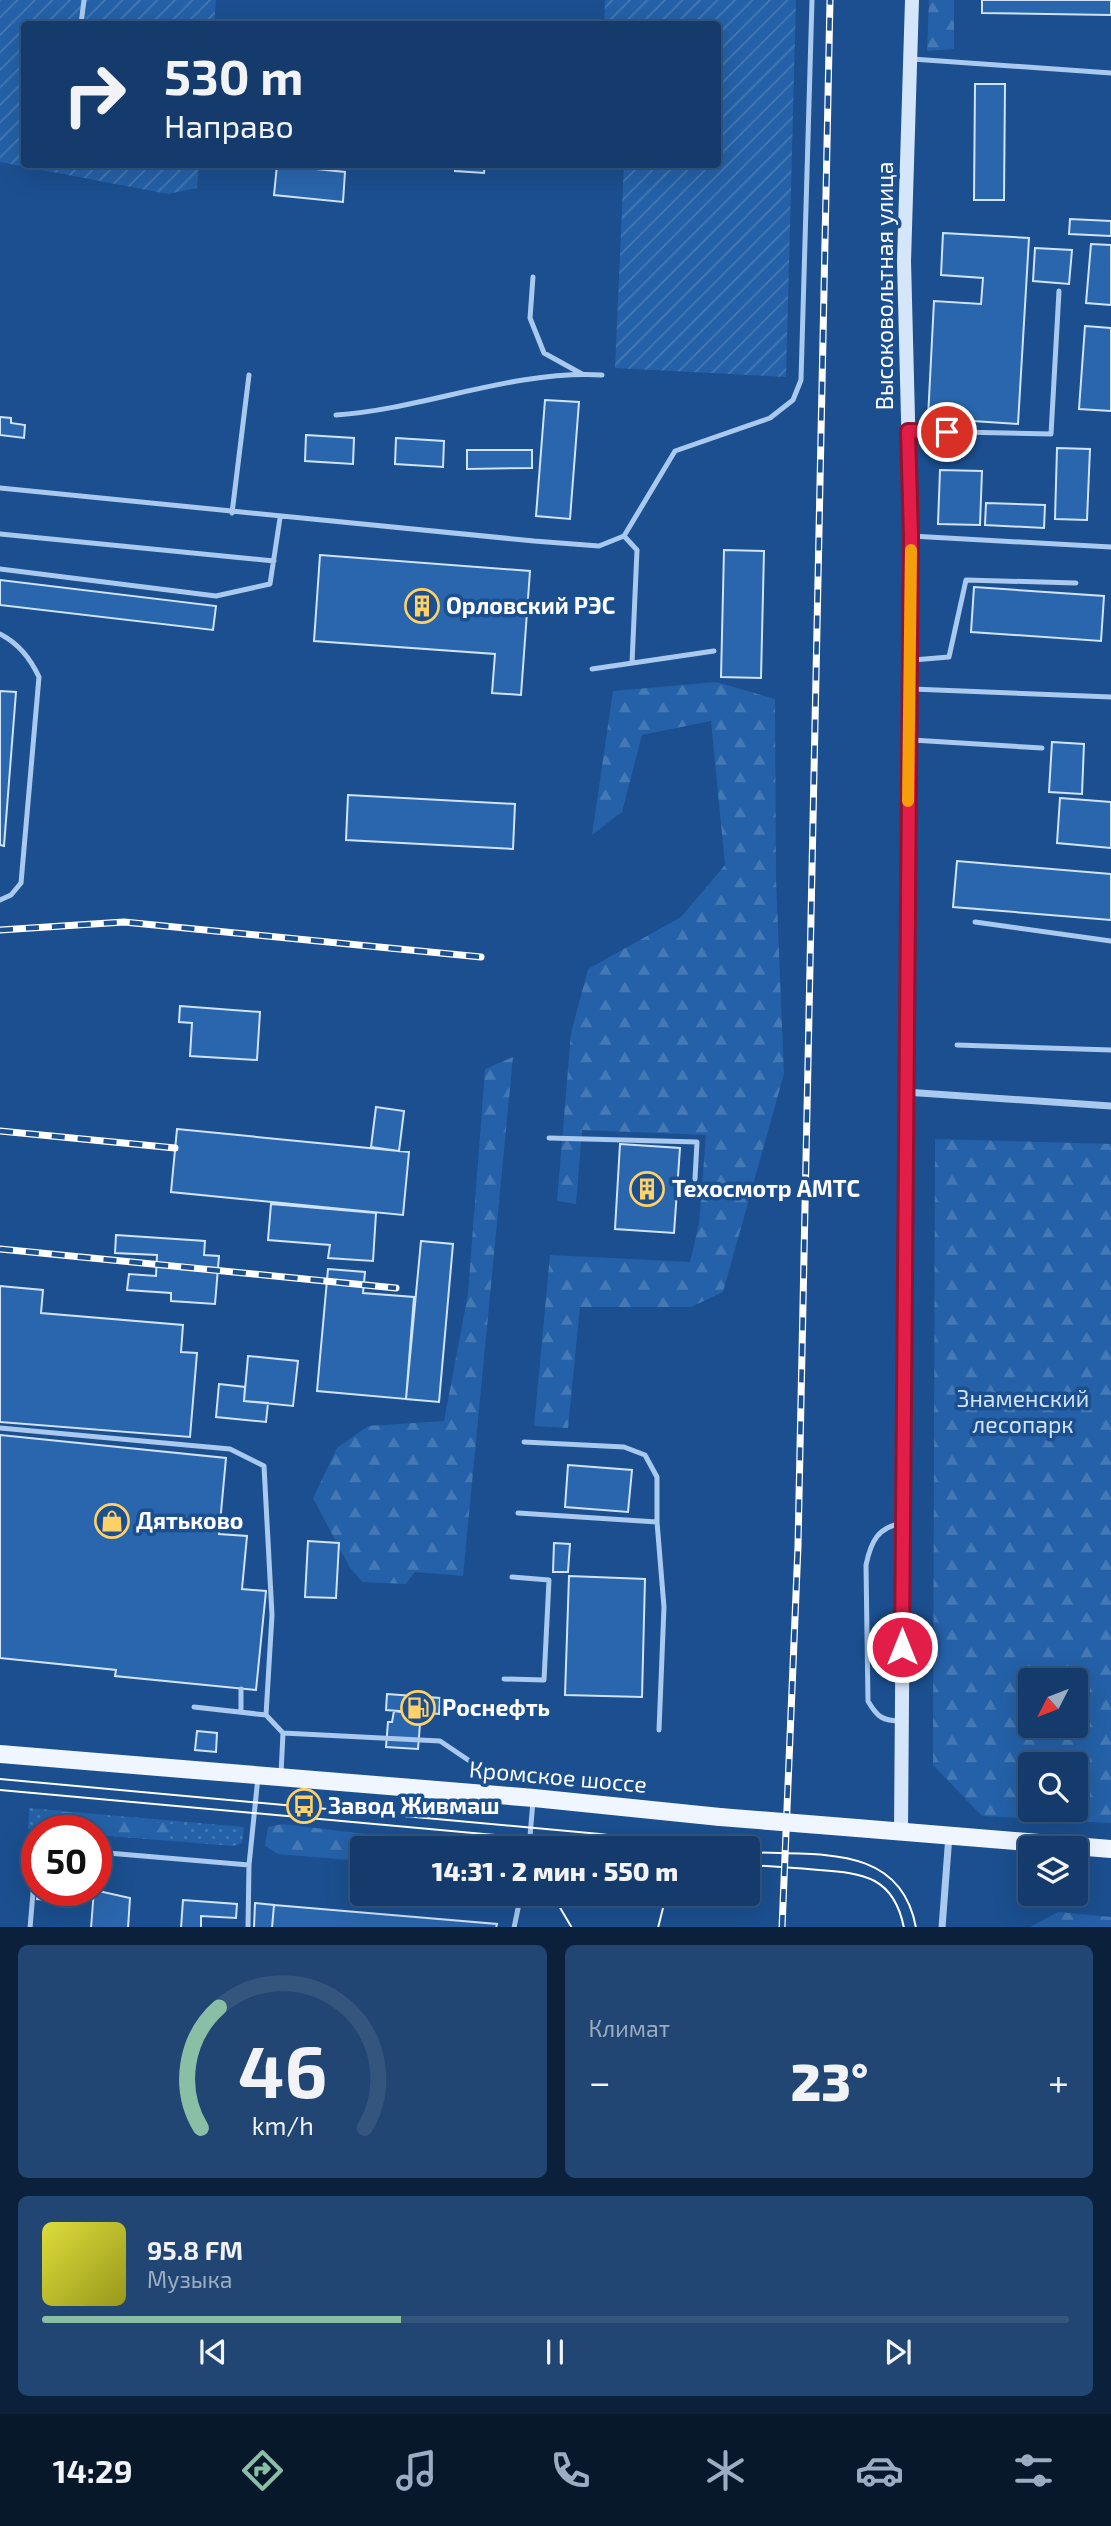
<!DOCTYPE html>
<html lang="ru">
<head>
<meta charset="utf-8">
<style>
	:root { --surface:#143b6b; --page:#214673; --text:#f1f3f6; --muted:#9dadc1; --line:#33557e; --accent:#8abfa5 }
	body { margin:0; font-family:"Exo 2",sans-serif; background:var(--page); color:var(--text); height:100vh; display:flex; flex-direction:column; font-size:26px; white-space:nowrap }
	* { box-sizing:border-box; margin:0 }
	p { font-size:23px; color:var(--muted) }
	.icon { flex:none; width:38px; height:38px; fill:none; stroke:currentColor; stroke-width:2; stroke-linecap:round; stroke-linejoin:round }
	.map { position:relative; height:1927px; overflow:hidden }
	.details { display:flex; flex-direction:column; gap:18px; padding:18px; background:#0b203b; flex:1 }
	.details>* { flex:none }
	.top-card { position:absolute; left:21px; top:21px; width:700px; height:147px; border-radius:7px; box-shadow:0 7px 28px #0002,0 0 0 2px var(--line); background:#143b6b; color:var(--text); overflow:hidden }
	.needle { width:46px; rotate:228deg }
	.fabs { position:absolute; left:1018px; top:1668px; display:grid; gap:14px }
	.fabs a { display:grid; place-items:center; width:70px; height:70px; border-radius:7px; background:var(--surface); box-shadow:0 7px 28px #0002,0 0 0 2px var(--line); font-size:35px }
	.speed { position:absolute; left:21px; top:1815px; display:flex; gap:14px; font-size:35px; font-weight:700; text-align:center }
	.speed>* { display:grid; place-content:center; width:91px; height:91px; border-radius:50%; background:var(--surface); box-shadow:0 7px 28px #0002,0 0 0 2px var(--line); line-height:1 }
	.speed .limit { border:10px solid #d22; background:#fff; color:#111 }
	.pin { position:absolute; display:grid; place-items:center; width:60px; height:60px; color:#fff; margin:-30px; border:4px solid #fff; border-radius:50%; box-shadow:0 2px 7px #0007 }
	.me { position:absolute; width:77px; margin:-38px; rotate:0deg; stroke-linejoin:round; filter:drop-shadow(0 0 5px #0008) }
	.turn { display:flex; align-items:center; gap:24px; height:147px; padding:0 28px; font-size:32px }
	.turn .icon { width:91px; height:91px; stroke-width:2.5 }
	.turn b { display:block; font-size:49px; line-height:60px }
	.big { font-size:52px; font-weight:800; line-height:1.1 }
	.details .tile { flex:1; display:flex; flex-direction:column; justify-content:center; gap:10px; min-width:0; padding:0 24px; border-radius:10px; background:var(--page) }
	.details .dial { align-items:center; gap:0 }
	.dial svg { height:182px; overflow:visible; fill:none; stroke:var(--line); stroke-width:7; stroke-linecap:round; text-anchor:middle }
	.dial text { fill:var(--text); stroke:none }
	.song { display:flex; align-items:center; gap:21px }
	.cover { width:84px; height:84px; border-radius:10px; background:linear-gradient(135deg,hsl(60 70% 55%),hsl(60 70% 35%)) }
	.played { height:7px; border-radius:4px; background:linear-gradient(90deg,var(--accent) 35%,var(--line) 35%) }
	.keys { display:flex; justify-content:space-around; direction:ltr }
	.heat { display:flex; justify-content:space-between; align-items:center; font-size:38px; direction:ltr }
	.details .tiles { flex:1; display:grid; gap:18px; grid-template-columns:1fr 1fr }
	.tile:last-child { grid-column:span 2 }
	.trip { position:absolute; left:350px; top:1836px; width:410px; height:70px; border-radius:7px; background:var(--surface); box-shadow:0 7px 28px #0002,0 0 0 2px var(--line); font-weight:800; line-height:70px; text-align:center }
	.menu { display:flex; height:112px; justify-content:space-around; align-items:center; background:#08182b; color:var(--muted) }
	.menu .icon { width:49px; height:49px }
	.menu .on { color:var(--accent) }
	.menu b { font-size:32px; color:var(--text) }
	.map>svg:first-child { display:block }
</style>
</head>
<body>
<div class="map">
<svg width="1111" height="1928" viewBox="0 0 1111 1928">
	<defs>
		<pattern id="grass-dots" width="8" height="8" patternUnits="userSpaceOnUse" patternTransform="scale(1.75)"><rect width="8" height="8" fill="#2461a8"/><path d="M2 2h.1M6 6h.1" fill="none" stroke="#4579b5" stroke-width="1.8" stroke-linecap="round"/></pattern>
		<pattern id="forest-firs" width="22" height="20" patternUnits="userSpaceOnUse" patternTransform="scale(1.75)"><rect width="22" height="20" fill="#2461a8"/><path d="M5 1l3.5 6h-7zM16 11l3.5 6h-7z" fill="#4579b5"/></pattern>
		<pattern id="garden-furrows" width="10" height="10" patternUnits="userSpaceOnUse" patternTransform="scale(1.75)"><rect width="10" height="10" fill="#2461a8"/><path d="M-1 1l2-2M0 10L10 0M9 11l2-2" fill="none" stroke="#4579b5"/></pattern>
	</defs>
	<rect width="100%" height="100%" fill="#1b4f8f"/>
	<path fill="url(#grass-dots)" d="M29,1808L244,1827L242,1843L233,1846L96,1835V1830L28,1829Z"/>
	<path fill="url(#forest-firs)" fill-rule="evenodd" d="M929,0H954V49L927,51Z
		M716,682L775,699L776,879L784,1074L723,1292L691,1307H580L568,1428L534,1426L550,1255L690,1262L699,1224L706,1135L582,1130L576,1204L557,1201L571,1033L588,969L681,917L725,865L711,721L642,735L622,812L592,835L613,691Z
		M513,1057L463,1576L415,1572L406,1584L362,1582L349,1566L313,1498L337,1448L368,1426L444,1421L468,1294L485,1069Z
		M935,1139L1111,1144V1823L982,1816L933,1765ZM1076,1680V1726H1031V1680ZM1076,1764V1810H1031V1764Z
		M49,1810L198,1827L159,1839L96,1835V1830H48Z
		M282,1824L483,1848H362V1861L278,1854L265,1846L268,1827Z
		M1058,1912L1111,1917V1927H1030Z"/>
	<path fill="url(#garden-furrows)" d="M0,0H216L214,24H24V164L199,165L197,188L168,194L0,162Z
		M605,0H796L786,377L615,368L624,165L718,164V24H604Z"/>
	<path fill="#2a66ad" stroke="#cfe3fa" stroke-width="2" d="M982,0H1111V15L982,13Z
		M975,84H1005L1004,200H974Z
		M455,164H485L484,173L455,171Z
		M277,165L345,172L343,202L274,195Z
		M1070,219L1111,221V236L1069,234Z
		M943,233L1029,238L1018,424L928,418L934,301L981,304L983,278L941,275Z
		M1091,244L1111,245V305L1086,303Z
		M1035,248L1072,250L1069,284L1033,281Z
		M1085,326L1111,328V411L1079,409Z
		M545,400L579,402L570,519L536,516Z
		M0,417L11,418V423L25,425L24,438L0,435Z
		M306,435L354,438L353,464L305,461Z
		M396,438L444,441L443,467L395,464Z
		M1057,448L1090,449L1087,520L1055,519Z
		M467,450H532V468L467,469Z
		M940,470L982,471L980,525L938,524Z
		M986,503L1045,505L1044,528L985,525Z
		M724,550L764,551L761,678L721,677Z
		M320,555L530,571L521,695L492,693L495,654L314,641Z
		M0,580L216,606L213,630L0,605Z
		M974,587L1104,596L1101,641L971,632Z
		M0,691L16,692L4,846L0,845Z
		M1052,742L1084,744L1082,794L1049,792Z
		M348,795L515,804L513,849L346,840Z
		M1060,798L1111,802V848L1057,843Z
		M957,861L1111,874V920L953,907Z
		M180,1006L260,1012L257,1060L190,1056L192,1023L179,1022Z
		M376,1107L404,1111L399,1151L371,1147Z
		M177,1129L409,1152L403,1215L171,1192Z
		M620,1144L680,1148L674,1233L615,1229Z
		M271,1204L376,1213L373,1261L328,1258L330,1245L268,1240Z
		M116,1235L205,1241L204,1255L219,1256L215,1304L171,1301V1293L127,1290L129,1274L156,1276L157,1255L115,1253Z
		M421,1241L453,1244L439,1402L406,1399Z
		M328,1269L365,1272L363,1293L414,1297L406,1399L317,1391Z
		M0,1286L43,1290L41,1313L183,1325L181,1352L197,1353L190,1437L0,1422Z
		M248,1356L298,1361L293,1406L244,1401Z
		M219,1384L245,1387L244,1401L268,1403L266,1422L216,1417Z
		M0,1435L226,1458L219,1534L247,1536L242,1589L266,1591L256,1690L115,1676L116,1670L0,1658Z
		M568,1465L632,1470L628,1512L565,1507Z
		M308,1541L339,1543L336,1598L305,1597Z
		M554,1543L570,1544L568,1572H553Z
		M569,1576L645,1579L642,1697L565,1695Z
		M387,1694L440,1698L439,1714L386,1710Z
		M394,1711L415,1714V1724H420L418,1749L386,1747L388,1722H392Z
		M197,1731L217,1733L216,1752L195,1750Z
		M38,1890H60L59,1901L37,1899Z
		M94,1890L130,1898L128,1928H91Z
		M183,1900L237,1904L236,1918L201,1916V1928H181Z
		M255,1903L274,1905L272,1928H254Z
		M274,1905L497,1924L496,1928H272Z"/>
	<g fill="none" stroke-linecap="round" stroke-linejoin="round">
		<path stroke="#a9c9ee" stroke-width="5" d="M81,24L84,0
			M912,59L1111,73
			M533,277L530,318L544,353L582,374
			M336,415C425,409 511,370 602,375
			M908,431L1051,434L1059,291
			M0,488L534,541L599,546L624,536L675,451L770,418L793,400L801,380L812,0
			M232,513L249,375
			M0,534L274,561
			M624,536L637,550L632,663
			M911,536L1111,547
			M0,569L216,596L270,584L280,518
			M0,634C19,644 30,658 39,677L21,883L11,895L0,900
			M913,660L949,657L966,580L1076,583
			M592,669L714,651
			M912,689L1111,697
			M912,740L1042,748
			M975,922L1111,941
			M957,1045L1111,1050
			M549,1138L697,1142L695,1179
			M0,1428L230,1449L264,1466L272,1615L266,1715L283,1733L281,1774
			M524,1442L624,1447L645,1455L657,1477V1522
			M518,1513L657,1522L664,1607L659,1730
			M504,1679L544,1680L549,1580L512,1577
			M194,1707L266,1715
			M241,1711V1689
			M901,1721C883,1721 877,1717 868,1701L866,1565C871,1541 878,1527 903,1523
			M283,1733L440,1741L495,1778
			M529,1848L533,1801
			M96,1852L249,1865
			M30,1928L37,1846
			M248,1928L249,1865L258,1777
			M514,1928L521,1894"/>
		<path stroke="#a9c9ee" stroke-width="7" d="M905,1092L1111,1106
			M942,1928L949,1835"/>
		<path stroke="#d6e6fa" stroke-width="14" d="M901,1831L911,536L904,261L912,0"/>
		<path stroke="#f0f6ff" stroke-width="18" d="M0,1754L534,1798L720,1817
			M857,1828L1111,1849"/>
		<path stroke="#fff" stroke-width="2" d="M0,1779L600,1834L703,1848
			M0,1790L495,1835L600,1848
			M747,1852C815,1856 901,1842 916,1928
			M747,1865C771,1866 795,1868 819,1870C864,1873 894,1877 904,1928
			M552,1894L572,1928
			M658,1928L664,1904L663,1894"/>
		<g stroke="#fff" stroke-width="7">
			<path id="rail" d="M0,930L124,922L481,957
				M0,1131L175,1148
				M0,1249L396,1288
				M782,1928L798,1546L830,0"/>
		</g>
		<use href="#rail" stroke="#1b4f8f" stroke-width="4.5" stroke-dasharray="13" stroke-linecap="butt"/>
		<path stroke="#f0f6ff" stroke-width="18" d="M720,1817L857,1828"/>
	</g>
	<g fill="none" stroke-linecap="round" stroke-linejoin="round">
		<g stroke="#92132f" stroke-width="18">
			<path id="route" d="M902,1647L911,536L908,431L947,432"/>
		</g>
		<use href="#route" stroke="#e11d48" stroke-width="12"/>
		<path stroke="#f59e0b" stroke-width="12" d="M908,801L911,550"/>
	</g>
	<defs>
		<g id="building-ring" transform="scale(1.75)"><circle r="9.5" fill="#1b4f8f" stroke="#ffd166" stroke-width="1.5"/><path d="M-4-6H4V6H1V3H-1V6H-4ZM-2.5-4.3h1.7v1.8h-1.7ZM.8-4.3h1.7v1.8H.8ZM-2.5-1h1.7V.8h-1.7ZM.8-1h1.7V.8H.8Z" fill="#ffd166"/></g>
		<g id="shop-ring" transform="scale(1.75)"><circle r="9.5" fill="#1b4f8f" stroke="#ffd166" stroke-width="1.5"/><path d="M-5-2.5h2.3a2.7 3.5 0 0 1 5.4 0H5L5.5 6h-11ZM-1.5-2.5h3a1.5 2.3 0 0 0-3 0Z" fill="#ffd166"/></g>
		<g id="fuel-ring" transform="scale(1.75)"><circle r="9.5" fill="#1b4f8f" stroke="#ffd166" stroke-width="1.5"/><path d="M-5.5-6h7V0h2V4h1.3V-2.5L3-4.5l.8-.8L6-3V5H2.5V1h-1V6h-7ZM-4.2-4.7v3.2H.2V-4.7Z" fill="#ffd166"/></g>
		<g id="bus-ring" transform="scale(1.75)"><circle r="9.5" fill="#1b4f8f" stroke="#ffd166" stroke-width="1.5"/><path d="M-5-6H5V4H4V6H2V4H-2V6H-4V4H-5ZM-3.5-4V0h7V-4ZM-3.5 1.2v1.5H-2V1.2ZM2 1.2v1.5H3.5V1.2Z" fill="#ffd166"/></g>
	</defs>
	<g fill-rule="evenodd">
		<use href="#building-ring" x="422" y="606"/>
		<use href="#building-ring" x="647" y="1189"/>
		<use href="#shop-ring" x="112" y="1521"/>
		<use href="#fuel-ring" x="418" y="1708"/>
		<use href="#bus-ring" x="304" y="1806"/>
	</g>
	<g text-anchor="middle" stroke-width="7" stroke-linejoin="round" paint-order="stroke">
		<g font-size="23" fill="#fff" stroke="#1b4f8f">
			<text transform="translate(885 286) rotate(-90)" y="8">Высоковольтная улица</text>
			<text transform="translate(558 1777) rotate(5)" y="8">Кромское шоссе</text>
		</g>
		<g font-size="23" font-weight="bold" fill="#fff" stroke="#1b4f8f" text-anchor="start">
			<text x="446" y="614">Орловский РЭС</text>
			<text x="672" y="1197">Техосмотр АМТС</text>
			<text x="136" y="1529">Дятьково</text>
			<text x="442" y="1716">Роснефть</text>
			<text x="328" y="1814">Завод Живмаш</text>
		</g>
		<g font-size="23" fill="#cfe3fa" stroke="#1b4f8f">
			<text x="1023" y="1407">Знаменский<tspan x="1023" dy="26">лесопарк</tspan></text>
		</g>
	</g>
</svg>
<div class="fabs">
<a><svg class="needle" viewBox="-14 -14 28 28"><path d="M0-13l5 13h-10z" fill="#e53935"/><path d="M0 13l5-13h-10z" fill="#9dadc1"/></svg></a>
<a><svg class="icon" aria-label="search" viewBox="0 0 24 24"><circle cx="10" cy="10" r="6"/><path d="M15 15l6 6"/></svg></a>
<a><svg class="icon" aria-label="layers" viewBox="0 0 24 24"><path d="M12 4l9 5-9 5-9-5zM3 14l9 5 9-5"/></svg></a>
</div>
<div class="speed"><div class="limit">50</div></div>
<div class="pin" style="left:947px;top:432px;background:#d93025"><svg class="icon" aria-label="arrive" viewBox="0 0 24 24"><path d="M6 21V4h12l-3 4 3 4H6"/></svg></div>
<svg class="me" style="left:902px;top:1647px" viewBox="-20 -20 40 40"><circle r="17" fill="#e11d48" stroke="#fff" stroke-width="3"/><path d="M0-11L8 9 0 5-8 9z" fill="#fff"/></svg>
<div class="trip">14:31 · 2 мин · 550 m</div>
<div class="top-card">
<div class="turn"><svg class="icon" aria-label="right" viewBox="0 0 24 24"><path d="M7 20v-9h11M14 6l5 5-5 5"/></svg><div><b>530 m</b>Направо</div></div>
</div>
</div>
<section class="details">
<div class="tiles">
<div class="tile dial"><svg viewBox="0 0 100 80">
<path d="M14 69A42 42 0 1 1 86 69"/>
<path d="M14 69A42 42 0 0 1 22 16" stroke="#8abfa5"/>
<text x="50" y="56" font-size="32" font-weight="700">46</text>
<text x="50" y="72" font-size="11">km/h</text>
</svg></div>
<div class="tile"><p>Климат</p>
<div class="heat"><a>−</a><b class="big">23°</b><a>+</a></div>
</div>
<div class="tile">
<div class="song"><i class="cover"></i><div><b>95.8 FM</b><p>Музыка</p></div></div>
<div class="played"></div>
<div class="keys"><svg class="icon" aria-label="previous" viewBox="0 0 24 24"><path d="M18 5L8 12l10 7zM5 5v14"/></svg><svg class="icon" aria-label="pause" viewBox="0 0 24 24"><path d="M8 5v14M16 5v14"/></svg><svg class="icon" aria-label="next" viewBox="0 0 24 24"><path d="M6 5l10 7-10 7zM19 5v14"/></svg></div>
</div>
</div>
</section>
<nav class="menu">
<b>14:29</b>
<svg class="icon on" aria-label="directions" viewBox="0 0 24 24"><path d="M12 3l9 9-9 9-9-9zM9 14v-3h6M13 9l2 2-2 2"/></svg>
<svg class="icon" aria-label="music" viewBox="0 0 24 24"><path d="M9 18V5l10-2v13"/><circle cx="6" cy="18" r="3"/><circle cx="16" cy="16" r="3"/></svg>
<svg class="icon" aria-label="phone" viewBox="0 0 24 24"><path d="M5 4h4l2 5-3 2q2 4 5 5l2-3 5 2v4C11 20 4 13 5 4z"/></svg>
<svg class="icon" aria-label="climate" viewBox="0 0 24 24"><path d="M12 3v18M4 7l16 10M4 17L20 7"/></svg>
<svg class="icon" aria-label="car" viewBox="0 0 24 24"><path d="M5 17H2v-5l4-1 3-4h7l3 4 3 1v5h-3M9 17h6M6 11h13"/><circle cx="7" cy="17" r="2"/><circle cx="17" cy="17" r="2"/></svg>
<svg class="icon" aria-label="filters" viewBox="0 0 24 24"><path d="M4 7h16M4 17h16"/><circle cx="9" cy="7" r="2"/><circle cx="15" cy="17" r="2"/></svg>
</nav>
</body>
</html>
